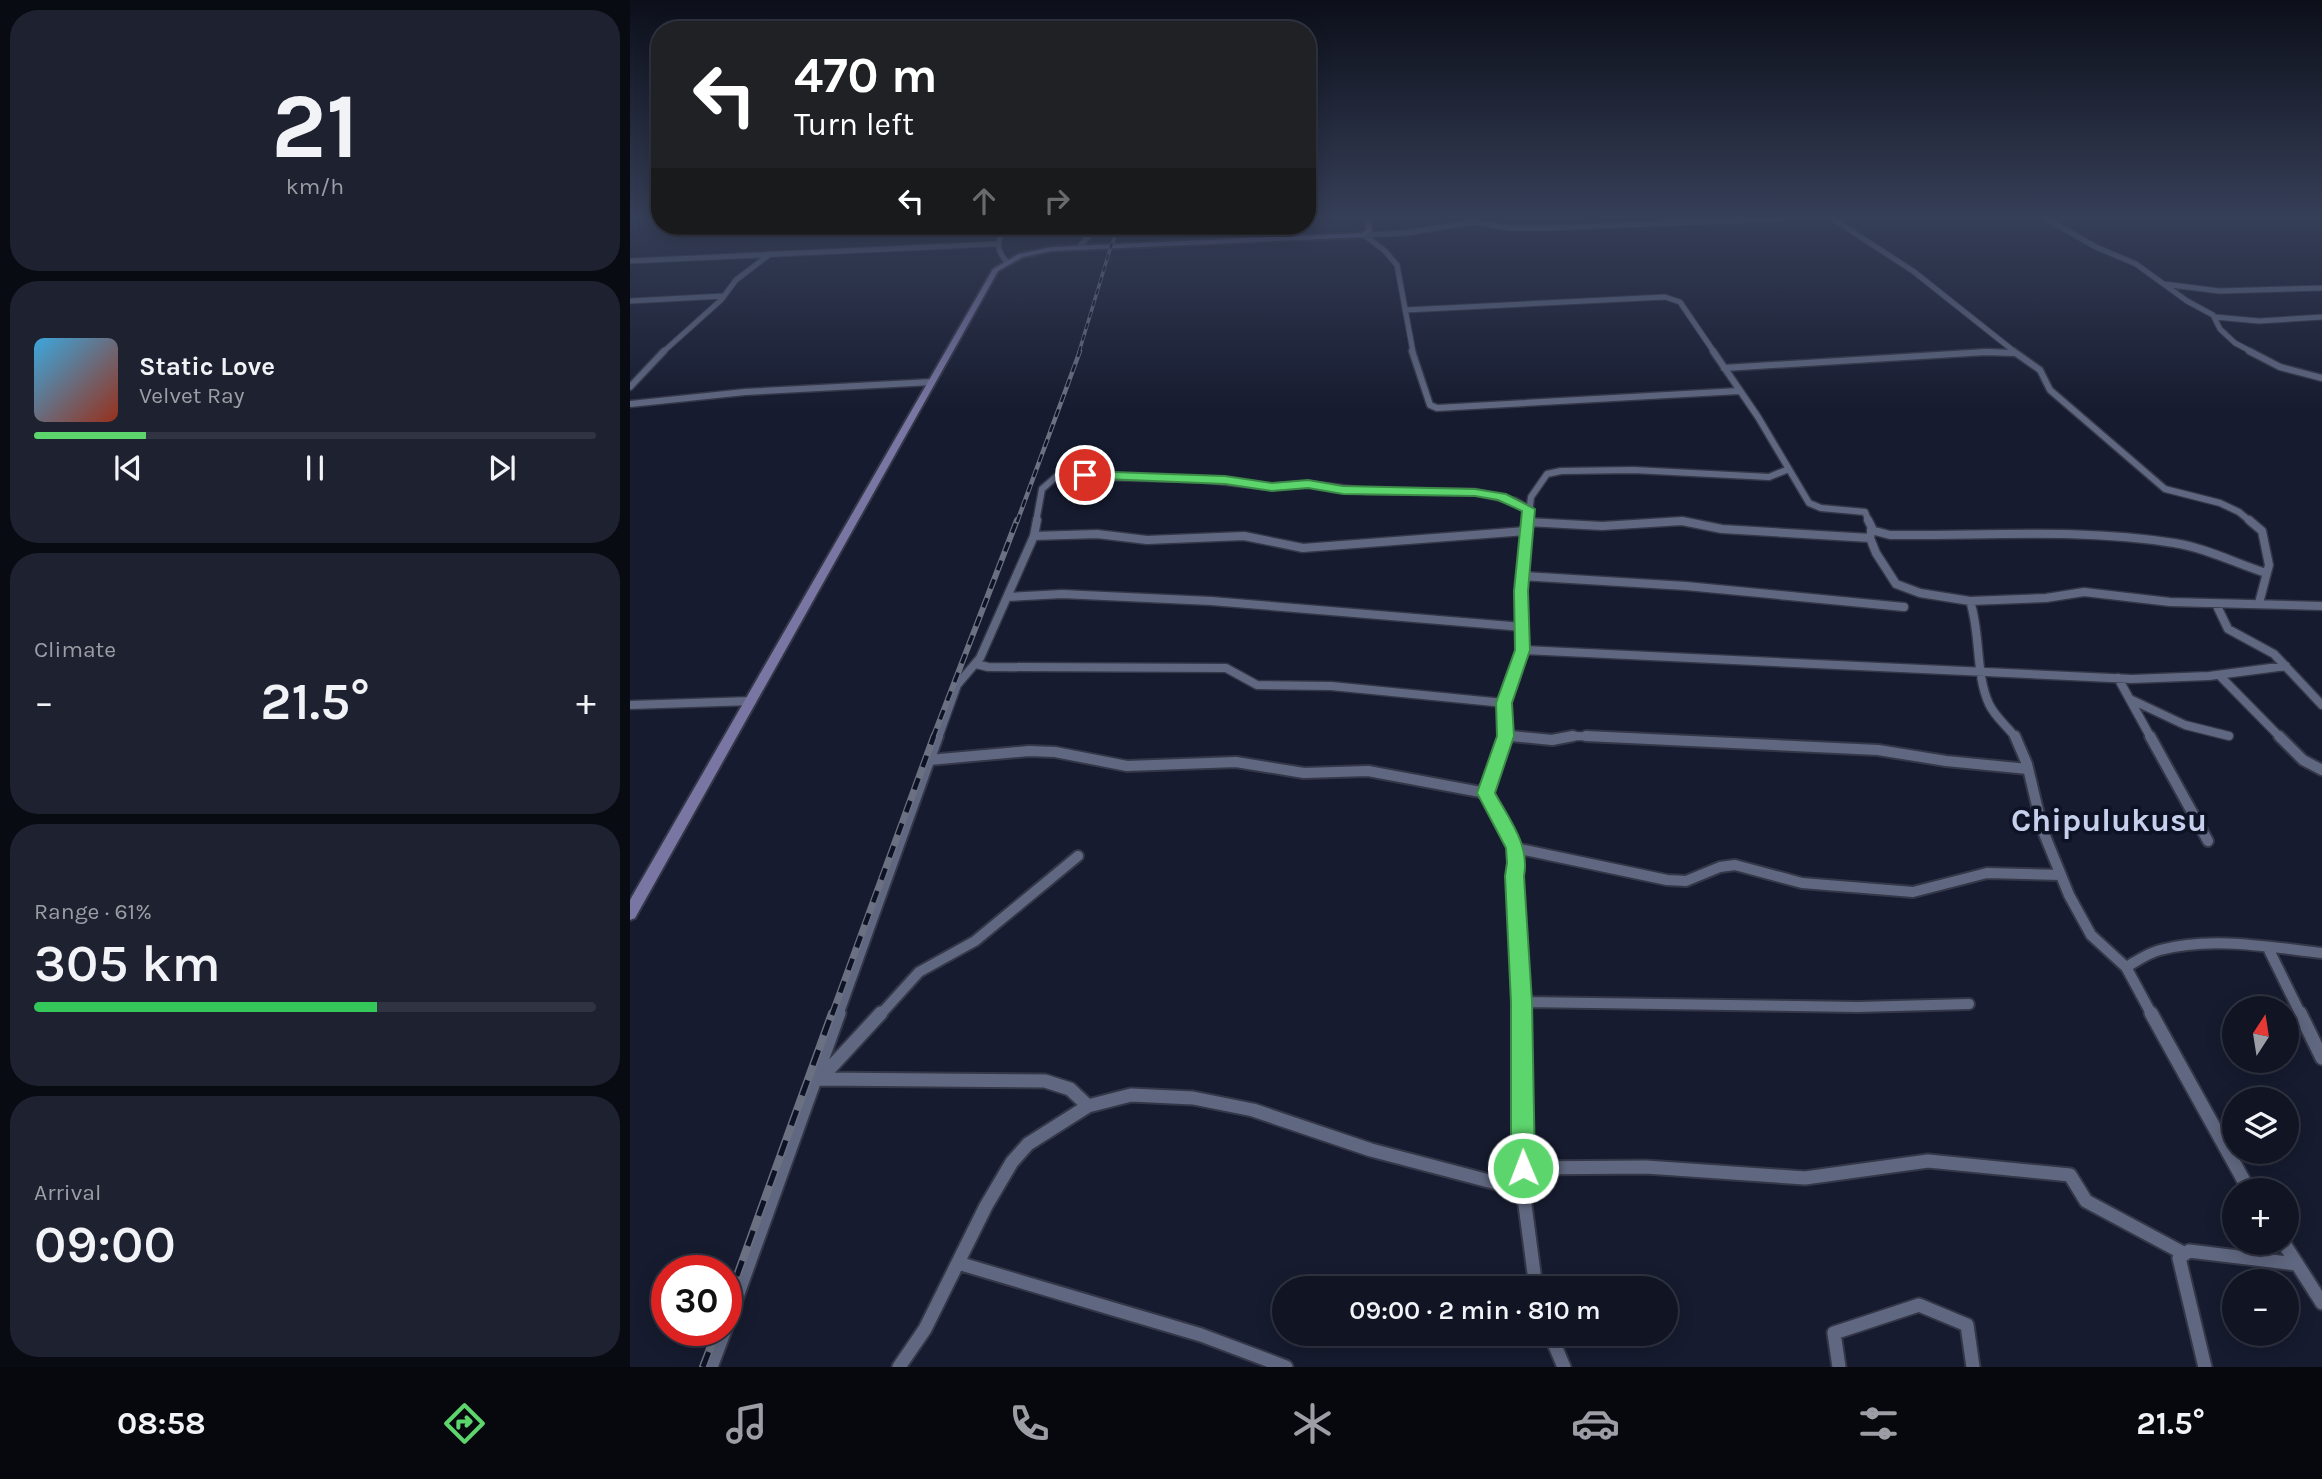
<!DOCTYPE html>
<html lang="en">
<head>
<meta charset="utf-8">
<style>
	:root { --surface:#101423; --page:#1e2130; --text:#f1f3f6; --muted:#9c9ea6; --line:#303341; --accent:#5dd56d }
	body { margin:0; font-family:Karla,sans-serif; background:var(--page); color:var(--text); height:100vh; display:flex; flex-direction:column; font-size:26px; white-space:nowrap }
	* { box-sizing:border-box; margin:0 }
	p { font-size:23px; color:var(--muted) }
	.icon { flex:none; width:38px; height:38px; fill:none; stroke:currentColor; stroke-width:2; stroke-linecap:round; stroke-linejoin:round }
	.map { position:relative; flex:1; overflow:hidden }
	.side { display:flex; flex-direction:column; gap:10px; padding:10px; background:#090b13; width:630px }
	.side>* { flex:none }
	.hud { position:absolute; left:21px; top:21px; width:665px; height:214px; border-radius:28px; box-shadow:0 4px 18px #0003,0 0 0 2px var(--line); background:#202124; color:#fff; overflow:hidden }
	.needle { width:46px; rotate:12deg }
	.fabs { position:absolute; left:1592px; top:996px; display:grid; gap:14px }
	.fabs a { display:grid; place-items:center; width:77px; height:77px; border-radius:50%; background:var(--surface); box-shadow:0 4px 18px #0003,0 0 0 2px var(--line); font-size:35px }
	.speed { position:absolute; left:21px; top:1255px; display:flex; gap:14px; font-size:35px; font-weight:700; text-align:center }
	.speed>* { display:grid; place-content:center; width:91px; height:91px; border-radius:50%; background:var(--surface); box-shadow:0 4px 18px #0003,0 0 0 2px var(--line); line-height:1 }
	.speed .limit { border:10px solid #d22; background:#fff; color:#111 }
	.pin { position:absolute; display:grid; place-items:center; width:60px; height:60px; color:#fff; margin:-30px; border:4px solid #fff; border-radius:50%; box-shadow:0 2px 7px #0007 }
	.me { position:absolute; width:77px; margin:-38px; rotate:359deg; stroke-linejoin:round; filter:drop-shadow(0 0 5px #0008) }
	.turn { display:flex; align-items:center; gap:24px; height:147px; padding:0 28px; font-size:32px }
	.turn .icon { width:91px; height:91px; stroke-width:2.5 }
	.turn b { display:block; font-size:49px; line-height:60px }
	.lanes { display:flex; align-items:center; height:66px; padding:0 28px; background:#0003; justify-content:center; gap:35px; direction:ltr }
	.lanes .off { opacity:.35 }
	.big { font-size:52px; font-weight:600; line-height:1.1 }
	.side .tile { flex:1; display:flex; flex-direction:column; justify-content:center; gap:10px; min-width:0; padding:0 24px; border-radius:28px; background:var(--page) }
	.side .dial { align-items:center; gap:0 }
	.dial b { font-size:91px; line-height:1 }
	.song { display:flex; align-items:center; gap:21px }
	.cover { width:84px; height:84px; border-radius:10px; background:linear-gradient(135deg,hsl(200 70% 55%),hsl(10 70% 35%)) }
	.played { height:7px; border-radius:4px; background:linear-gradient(90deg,var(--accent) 20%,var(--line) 20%) }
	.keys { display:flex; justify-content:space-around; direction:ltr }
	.heat { display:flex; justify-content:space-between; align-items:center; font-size:38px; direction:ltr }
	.charge { height:10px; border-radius:5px; background:linear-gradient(90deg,#34c759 61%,var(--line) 0) }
	.trip { position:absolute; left:642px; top:1276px; width:406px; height:70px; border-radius:35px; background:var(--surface); box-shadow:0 4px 18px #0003,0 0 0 2px var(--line); font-weight:600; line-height:70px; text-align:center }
	.tabs { display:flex; height:112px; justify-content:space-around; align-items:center; background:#06080e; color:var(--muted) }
	.tabs .icon { width:49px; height:49px }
	.tabs .selected { color:var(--accent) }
	.tabs b { font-size:32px; color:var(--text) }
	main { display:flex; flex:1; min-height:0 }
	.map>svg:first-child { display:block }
</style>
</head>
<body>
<main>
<section class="side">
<div class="tile dial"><b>21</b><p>km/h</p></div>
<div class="tile">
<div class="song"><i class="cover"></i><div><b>Static Love</b><p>Velvet Ray</p></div></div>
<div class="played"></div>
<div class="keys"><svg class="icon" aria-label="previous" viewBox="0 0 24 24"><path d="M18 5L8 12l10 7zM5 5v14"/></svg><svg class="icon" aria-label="pause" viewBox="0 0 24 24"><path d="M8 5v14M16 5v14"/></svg><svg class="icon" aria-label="next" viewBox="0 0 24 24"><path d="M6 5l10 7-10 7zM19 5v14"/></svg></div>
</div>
<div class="tile"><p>Climate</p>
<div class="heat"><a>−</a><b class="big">21.5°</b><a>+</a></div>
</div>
<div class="tile"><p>Range · 61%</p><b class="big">305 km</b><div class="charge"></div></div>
<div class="tile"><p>Arrival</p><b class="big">09:00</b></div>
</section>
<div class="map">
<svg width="1692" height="1367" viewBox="0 0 1692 1367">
	<rect width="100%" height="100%" fill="#161b2f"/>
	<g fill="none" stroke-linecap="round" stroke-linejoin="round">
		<g stroke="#343748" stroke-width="7">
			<path id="street-far4" d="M1203,219L1283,271L1385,352
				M1417,219L1466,247L1506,264L1557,301L1583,315L1590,329L1605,343L1622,352
				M376,226C367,241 365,249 377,262
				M734,235L755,251L767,265L783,352
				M734,235L776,233L843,222L878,228H917L1149,219
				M449,247L468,226
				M0,261L365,244
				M1534,284L1589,291L1692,288
				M0,301L94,296
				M775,310L1035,297L1050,302L1084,352
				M1585,317L1629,321L1692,317
				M33,352L91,300L106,280L140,254
				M1352,352H1364"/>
		</g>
		<g stroke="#343748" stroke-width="9">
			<path id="street-far3" d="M782,351L800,405L807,408L1109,391
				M1083,351L1128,417L1179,503L1191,508L1235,512L1239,522
				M1383,351L1410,370L1420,390L1535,489L1590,503L1609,512L1621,522
				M1619,351L1650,367L1692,378
				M1094,368L1356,352L1385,353
				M0,387L34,351
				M0,404L115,392L302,382
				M406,522L412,489L427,476L570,479L642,487L678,484L736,491L845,492L885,501L899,509
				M898,522L901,497L917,474L931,471L1004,470L1139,477L1159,469
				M1040,522H1056"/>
		</g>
		<g stroke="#343748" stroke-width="11">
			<path id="street-far2" d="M1238,520L1242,528L1240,538L1246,553L1266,584L1290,593L1340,601L1416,598L1454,592L1540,602L1692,606
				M1619,520L1632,531L1639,565L1629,603
				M897,522L972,526L1052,521L1092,529L1240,538
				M1241,530L1260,535C1354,536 1451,528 1544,543C1576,548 1605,563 1636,573
				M404,536L467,534L517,540L614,536L673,548L896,531
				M892,576L1056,586L1274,607
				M377,597L404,536L407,520
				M1340,601C1351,634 1345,673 1359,704C1365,717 1378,727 1386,738
				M1586,604L1598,629L1644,654L1692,705
				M892,650L1502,679L1579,676L1656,666
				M346,664L358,667L596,668L627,685L701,686L874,703
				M1589,675L1651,738
				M1488,678L1521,738
				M1502,700L1555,725L1599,736
				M0,705L122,701
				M876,736L901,738
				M308,738L327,685L350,658L377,597L432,594L581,601L893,627
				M875,738L874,703L892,650L891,591L898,520
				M933,738L946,736L994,738"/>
		</g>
		<g stroke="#343748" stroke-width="14">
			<path id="street-far1" d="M881,736L922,740L943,736
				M956,736L1248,750L1316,761L1398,769
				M1385,736L1397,764L1413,831L1439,895L1461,935L1496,967
				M1520,736L1578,841
				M1649,736L1673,760L1692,770
				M299,760L399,751L425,752L497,766L606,762L674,773L738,771L856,793L878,833L885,854L892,1015
				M856,793L876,736
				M885,848L1037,880L1056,881L1090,867L1105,865L1172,883L1283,892L1357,873L1431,875
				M1638,948L1671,1015
				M892,1002L1228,1007L1339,1004
				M208,1015L308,736
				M250,1015L289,972L345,941L448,856
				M1522,1015L1496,967C1507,961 1518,953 1530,950C1582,936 1639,947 1692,953"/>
		</g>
		<g stroke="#343748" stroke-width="17">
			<path id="street" d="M892,1013L893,1190L906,1288
				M1521,1013L1619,1190
				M1670,1013L1692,1058
				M191,1078L251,1013
				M189,1079L415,1081L440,1089L458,1106
				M893,1168L1016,1167L1175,1178L1298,1161L1440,1175L1456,1201L1553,1253
				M1653,1242L1692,1303
				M328,1263L571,1335L656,1367
				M96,1327L209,1013
				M920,1334L934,1367
				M81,1367L95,1330
				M269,1367L295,1329L356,1206L382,1162L398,1144L458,1106L501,1095L563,1098L623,1110L741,1150L893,1190
				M1209,1367L1204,1333L1289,1305L1337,1325L1343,1367
				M1575,1367L1549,1258L1559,1251L1666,1264"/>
		</g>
		<g stroke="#343748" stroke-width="4">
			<path id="secondary" d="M735,219H741L742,231L734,237L422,251L393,257L368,271L5,918L0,920V900L363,269L389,254L422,247L732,233L736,230Z"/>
		</g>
		<use href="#street-far4" stroke="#606881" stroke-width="5"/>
		<use href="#street-far3" stroke="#606881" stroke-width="6"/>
		<use href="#street-far2" stroke="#606881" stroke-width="8"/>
		<use href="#street-far1" stroke="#606881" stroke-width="10"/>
		<use href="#street" stroke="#606881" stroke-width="13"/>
		<use href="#secondary" fill="#7976a3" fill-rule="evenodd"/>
		<g stroke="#6c7182" stroke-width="3.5">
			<path id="rail-far4" d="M449,352L481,246L490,226"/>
		</g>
		<g stroke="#6c7182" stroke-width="4.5">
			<path id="rail-far3" d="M387,522L450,351"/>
		</g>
		<g stroke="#6c7182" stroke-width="6">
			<path id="rail-far2" d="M303,738L387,520"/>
		</g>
		<g stroke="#6c7182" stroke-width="7">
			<path id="rail-far1" d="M202,1015L304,736"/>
		</g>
		<g stroke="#6c7182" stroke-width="8">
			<path id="rail" d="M96,1306L202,1013
				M73,1367L87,1330"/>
		</g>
		<use href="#rail-far4" stroke="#0d1225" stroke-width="2" stroke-dasharray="6" stroke-linecap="butt"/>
		<use href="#rail-far3" stroke="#0d1225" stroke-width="2.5" stroke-dasharray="8" stroke-linecap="butt"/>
		<use href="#rail-far2" stroke="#0d1225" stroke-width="3.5" stroke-dasharray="10" stroke-linecap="butt"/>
		<use href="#rail-far1" stroke="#0d1225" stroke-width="4.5" stroke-dasharray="12" stroke-linecap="butt"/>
		<use href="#rail" stroke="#0d1225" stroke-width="5" stroke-dasharray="16" stroke-linecap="butt"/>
	</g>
	<linearGradient id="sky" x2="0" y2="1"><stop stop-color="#0c0f1a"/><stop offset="0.53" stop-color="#363f58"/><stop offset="1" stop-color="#363f58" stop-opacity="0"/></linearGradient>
	<rect width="1692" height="410" fill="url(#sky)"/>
	<path fill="#5dd56d" stroke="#3c8a47" stroke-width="2" d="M455,471L595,476L642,483L678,480L713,486L845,489L876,494L905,509L898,591L900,650L882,703L884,736L865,793C879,819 900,845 894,876L902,1002L905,1168L902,1177L893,1180L885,1177L881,1168V1002L875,876L877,863L876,848L847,793L867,736L866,703L885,650L884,591L892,511L868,500L845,496L713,494L678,488L642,491L595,484L450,478L448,475Z"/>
	<g text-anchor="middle" stroke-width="7" stroke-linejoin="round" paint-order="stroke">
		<g font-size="32" font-weight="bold" fill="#c6cfeb" stroke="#0d1225">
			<text x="1479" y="831">Chipulukusu</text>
		</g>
	</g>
</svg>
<div class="fabs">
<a><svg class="needle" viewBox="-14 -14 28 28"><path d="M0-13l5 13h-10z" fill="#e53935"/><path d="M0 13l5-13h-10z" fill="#9c9ea6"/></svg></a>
<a><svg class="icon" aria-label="layers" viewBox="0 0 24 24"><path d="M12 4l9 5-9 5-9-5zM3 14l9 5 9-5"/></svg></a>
<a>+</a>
<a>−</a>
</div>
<div class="speed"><div class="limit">30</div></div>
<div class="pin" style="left:455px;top:475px;background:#d93025"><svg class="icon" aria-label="arrive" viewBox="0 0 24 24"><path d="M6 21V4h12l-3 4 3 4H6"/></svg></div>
<svg class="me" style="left:893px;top:1168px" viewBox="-20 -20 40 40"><circle r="17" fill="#5dd56d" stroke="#fff" stroke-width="3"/><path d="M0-11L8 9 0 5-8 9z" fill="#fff"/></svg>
<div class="trip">09:00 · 2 min · 810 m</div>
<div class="hud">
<div class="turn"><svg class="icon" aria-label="left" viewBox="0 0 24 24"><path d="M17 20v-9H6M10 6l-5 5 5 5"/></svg><div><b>470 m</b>Turn left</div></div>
<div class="lanes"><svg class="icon" aria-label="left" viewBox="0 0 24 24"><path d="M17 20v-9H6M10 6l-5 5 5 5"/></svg><svg class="icon off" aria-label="ahead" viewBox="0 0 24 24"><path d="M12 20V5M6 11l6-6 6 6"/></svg><svg class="icon off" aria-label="right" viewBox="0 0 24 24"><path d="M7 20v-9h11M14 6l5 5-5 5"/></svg></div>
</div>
</div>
</main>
<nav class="tabs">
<b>08:58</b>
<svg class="icon selected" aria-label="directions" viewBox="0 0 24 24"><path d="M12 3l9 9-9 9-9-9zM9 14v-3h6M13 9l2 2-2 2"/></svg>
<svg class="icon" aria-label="music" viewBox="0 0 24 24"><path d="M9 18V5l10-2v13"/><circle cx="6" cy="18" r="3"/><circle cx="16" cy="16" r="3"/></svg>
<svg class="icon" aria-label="phone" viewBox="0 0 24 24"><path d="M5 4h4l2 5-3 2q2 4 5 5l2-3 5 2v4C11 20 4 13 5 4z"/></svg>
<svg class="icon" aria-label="climate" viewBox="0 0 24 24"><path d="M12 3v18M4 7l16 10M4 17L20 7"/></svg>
<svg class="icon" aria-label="car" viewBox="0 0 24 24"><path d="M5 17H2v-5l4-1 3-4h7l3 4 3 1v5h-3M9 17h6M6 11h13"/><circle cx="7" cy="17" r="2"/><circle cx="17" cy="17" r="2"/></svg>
<svg class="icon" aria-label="filters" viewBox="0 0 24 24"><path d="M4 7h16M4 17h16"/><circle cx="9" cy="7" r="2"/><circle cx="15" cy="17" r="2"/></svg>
<b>21.5°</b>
</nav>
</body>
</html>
